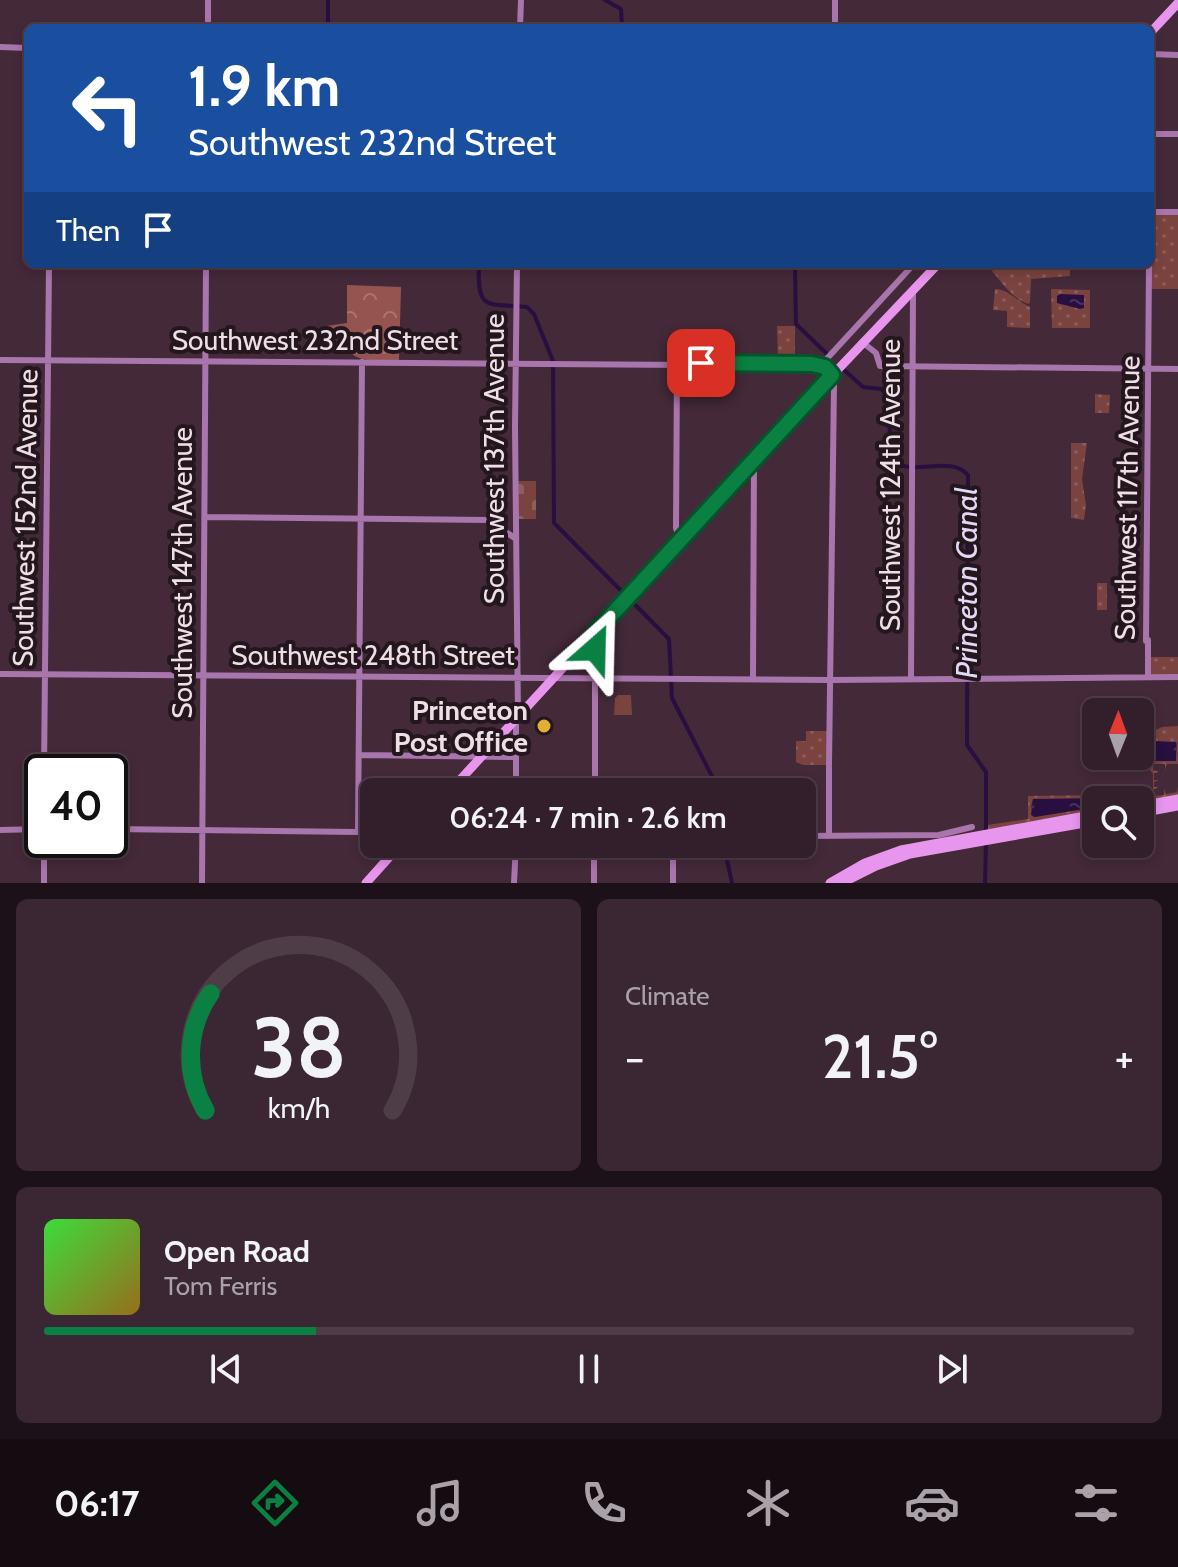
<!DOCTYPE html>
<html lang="en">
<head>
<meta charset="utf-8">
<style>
	:root { --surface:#331f2b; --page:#3b2733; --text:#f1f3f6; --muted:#a9a2a9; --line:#4e3d47; --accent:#0b8043 }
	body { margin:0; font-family:Cabin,sans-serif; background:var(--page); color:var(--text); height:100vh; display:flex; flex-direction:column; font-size:30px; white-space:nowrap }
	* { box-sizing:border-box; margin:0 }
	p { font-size:26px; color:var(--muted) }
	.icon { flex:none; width:44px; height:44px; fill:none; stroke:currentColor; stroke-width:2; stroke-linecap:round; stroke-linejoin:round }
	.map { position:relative; height:883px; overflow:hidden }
	.drawer { display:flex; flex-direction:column; gap:16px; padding:16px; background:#1c1118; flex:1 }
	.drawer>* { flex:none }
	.hud { position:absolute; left:24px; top:24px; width:1130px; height:244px; border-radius:12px; box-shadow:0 4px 12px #0003,0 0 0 2px var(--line); background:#1a4fa0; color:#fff; overflow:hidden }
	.needle { width:52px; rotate:1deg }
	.tools { position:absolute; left:1082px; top:698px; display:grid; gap:16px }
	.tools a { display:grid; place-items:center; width:72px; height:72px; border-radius:12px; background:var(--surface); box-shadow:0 4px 12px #0003,0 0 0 2px var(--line); font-size:40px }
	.speed { position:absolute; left:24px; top:754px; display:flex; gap:16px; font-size:40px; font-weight:700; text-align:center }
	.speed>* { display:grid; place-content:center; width:104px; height:104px; border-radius:50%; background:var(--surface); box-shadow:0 4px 12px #0003,0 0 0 2px var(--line); line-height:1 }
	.speed .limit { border:4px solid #111; border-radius:12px; background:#fff; color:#111 }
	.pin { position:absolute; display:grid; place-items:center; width:68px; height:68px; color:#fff; margin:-34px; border-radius:16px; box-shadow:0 4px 12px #0006 }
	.me { position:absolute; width:88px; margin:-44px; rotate:25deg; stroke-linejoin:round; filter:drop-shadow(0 0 6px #0008) }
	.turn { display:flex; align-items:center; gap:28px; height:168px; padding:0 32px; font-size:36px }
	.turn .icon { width:104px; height:104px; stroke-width:2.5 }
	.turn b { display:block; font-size:56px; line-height:68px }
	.then { display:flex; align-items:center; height:76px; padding:0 32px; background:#0003; gap:16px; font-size:30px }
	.big { font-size:60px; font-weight:600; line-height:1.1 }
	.drawer .card { flex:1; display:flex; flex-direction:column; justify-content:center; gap:12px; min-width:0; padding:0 28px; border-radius:12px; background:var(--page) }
	.drawer .dial { align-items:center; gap:0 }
	.dial svg { height:208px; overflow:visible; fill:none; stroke:var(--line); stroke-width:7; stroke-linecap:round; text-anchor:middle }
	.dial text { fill:var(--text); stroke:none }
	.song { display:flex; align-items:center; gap:24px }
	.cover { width:96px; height:96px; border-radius:12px; background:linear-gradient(135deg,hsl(120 70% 55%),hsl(40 70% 35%)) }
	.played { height:8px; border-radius:4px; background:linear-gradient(90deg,var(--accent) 25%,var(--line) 25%) }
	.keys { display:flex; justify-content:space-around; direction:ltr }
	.heat { display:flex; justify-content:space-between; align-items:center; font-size:44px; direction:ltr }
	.drawer .tiles { flex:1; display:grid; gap:16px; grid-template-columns:1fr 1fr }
	.card:last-child { grid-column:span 2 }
	.trip { position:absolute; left:360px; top:778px; width:456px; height:80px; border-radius:12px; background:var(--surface); box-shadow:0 4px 12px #0003,0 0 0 2px var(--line); font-weight:600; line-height:80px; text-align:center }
	.tabs { display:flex; height:128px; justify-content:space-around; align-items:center; background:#140c11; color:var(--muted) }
	.tabs .icon { width:56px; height:56px }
	.tabs .on { color:var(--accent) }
	.tabs b { font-size:36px; color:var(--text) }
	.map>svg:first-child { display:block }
</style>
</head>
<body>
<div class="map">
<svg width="1178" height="883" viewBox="0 0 1178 883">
	<defs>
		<pattern id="grass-dots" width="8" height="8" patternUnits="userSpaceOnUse" patternTransform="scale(2)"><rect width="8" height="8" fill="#7a433f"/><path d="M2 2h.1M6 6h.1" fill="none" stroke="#8d5e5b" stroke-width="1.8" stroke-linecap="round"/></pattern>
		<pattern id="forest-crowns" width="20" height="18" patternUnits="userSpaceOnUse" patternTransform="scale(2)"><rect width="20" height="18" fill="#965450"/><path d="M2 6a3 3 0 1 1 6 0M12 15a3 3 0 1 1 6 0" fill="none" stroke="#aa7472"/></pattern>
		<pattern id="cemetery-stones" width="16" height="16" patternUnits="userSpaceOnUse" patternTransform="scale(2)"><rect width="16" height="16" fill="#7a433f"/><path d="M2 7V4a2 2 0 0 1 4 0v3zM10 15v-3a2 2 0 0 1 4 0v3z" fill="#8d5e5b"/></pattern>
		<pattern id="water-ripples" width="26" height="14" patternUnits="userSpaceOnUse" patternTransform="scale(2)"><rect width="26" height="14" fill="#290f40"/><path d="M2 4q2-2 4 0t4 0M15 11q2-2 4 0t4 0" fill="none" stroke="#48325c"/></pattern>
	</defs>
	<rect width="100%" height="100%" fill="#442939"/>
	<path fill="url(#grass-dots)" d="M1178,212V289H1151L1150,214Z
		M994,264H1070V276L1031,279L1030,303L1028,304C1012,298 1003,284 992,271Z
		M995,289C1008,289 1017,301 1030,307V328L1007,327V311L993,310Z
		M1051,289L1090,290V328H1052Z
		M777,326H795V363L778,362Z
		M1095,394L1110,395L1109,413H1095Z
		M1071,443H1087L1082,479L1086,505L1084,520L1071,518Z
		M1097,583H1107V610H1097Z
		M1150,657H1178V675H1149Z
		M1178,726V764H1167L1165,770V764H1154L1153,770L1159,772L1154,773V780H1159L1154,782V787H1158L1153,790L1155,796L1164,795V789L1166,794L1177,792L1178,786V798L1140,805V800H1137L1153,797V774L1149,769H1136V765L1130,764H1136V756H1139L1140,766L1150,767L1154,761H1176L1177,743L1153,741L1140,743V740H1146L1144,735L1162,727Z
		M806,731H829L828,765H803L796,762V741H806Z
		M1106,795V800L1033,799L1031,806L1033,817L1096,807V813L987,832V825L1028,819V796Z"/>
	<path fill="url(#forest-crowns)" d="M347,285L401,287L399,360C371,360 348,366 340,332H326V326L347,323Z"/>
	<path fill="url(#cemetery-stones)" d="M517,481H536V519H517Z"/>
	<path fill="#7a433f" d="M618,695H631L632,715H614L615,698Z"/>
	<path fill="url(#water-ripples)" d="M1060,294L1084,295V308L1080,309L1057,303V296Z
		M1153,741L1176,742V761H1154L1150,767L1139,766L1140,743Z
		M1101,798L1103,800H1096V807L1035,817L1031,815L1033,799Z"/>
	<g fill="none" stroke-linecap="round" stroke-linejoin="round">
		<path stroke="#290f40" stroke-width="4" d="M605,0L621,9L622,28
			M328,28V0
			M479,264C477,312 486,303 527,307L534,314L553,361L554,523L669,639L672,698L720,792
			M795,264L796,324L827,354
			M843,369L863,387L881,389L889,396L890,452L894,462C915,476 951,455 968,475L967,745L986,772V832
			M718,844L727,860L732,883
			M985,883L986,841"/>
		<path stroke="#a975ad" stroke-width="6" d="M208,28V0
			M520,28L521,0
			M835,28V0
			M0,47L28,48
			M1150,54L1178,55
			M1150,134H1178
			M1150,212H1178
			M517,264L515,426L518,716
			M862,342L876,353L880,366L1178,369
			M0,360L824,366L833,376L834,385L829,765
			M677,364L676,528L679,537
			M821,365L914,264
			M205,517L489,520L516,539
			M1148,640V676
			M1146,641L1149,264
			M0,674L830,680L1178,677
			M753,679L754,459
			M911,679L913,292
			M516,717V792
			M360,755L516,757
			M44,772L49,264
			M595,792V632
			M110,829L358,832L362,362
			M0,830L42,829
			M802,836L939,835L972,827
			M829,836V767
			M44,840V883
			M202,883L206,264
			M514,883L516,844
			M594,883V844
			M673,883V844"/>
		<path stroke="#e795ed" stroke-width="9" d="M1150,33L1178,3
			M449,792L789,421L938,264
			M1140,806L1178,799
			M1140,813L1178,806
			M366,883L401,844
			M830,883L865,863L901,850L1096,814
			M842,883L876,866L910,854L1096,821"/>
	</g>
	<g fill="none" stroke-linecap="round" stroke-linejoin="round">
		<g stroke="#07532c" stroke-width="20">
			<path id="route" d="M595,649V633L832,375L825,367L812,364L701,363"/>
		</g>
		<use href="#route" stroke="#0b8043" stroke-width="14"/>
	</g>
	<circle fill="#e3ae34" stroke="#23161d" stroke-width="3" cx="544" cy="726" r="8"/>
	<g text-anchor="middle" stroke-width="8" stroke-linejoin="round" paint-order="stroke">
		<g font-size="28" fill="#f0dee7" stroke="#23161d">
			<text x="315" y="350">Southwest 232nd Street</text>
			<text transform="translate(494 459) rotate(-90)" y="10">Southwest 137th Avenue</text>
			<text transform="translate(890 485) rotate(-90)" y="10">Southwest 124th Avenue</text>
			<text transform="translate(1127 498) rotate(-89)" y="10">Southwest 117th Avenue</text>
			<text transform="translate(25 518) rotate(-89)" y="10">Southwest 152nd Avenue</text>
			<text transform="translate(182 573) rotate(-90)" y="10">Southwest 147th Avenue</text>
			<text x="373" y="665">Southwest 248th Street</text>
		</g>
		<g font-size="28" font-weight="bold" fill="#f0dee7" stroke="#23161d" text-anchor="end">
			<text x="528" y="720">Princeton<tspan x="528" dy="32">Post Office</tspan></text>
		</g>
		<g font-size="30" font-style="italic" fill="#e4d6f7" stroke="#23161d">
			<text transform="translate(967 583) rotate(-90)" y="10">Princeton Canal</text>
		</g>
	</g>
</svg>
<div class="tools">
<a><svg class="needle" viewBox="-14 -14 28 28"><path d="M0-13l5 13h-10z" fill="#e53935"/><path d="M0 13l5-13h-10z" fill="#a9a2a9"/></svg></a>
<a><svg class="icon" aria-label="search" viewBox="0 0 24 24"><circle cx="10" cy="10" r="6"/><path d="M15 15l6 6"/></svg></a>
</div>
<div class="speed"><div class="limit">40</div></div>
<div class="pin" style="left:701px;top:363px;background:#d93025"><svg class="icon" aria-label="arrive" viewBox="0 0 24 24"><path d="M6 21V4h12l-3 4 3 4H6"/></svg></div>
<svg class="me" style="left:595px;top:649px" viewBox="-20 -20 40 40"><path d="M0-17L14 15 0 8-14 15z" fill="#0b8043" stroke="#fff" stroke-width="4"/></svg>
<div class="trip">06:24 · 7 min · 2.6 km</div>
<div class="hud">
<div class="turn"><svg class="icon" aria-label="left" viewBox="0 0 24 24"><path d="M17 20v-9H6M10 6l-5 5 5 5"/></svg><div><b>1.9 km</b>Southwest 232nd Street</div></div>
<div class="then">Then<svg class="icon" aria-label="arrive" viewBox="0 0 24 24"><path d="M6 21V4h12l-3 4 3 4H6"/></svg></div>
</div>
</div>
<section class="drawer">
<div class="tiles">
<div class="card dial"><svg viewBox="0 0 100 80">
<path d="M14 69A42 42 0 1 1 86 69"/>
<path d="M14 69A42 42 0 0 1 16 24" stroke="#0b8043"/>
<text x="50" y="56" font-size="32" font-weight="700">38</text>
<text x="50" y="72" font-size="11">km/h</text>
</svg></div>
<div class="card"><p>Climate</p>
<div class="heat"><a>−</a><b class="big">21.5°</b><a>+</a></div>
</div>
<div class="card">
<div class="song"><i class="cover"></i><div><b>Open Road</b><p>Tom Ferris</p></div></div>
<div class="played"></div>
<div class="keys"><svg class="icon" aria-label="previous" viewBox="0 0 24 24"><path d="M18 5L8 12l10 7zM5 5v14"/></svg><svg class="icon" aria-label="pause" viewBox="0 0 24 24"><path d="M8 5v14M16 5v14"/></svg><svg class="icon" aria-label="next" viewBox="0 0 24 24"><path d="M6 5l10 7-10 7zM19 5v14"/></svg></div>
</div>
</div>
</section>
<nav class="tabs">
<b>06:17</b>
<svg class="icon on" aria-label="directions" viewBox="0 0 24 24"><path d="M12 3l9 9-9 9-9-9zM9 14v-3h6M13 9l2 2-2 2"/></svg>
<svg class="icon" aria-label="music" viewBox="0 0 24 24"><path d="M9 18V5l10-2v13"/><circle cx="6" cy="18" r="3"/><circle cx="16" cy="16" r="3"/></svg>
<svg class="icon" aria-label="phone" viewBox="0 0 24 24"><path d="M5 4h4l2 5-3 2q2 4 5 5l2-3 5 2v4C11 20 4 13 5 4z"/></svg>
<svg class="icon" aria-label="climate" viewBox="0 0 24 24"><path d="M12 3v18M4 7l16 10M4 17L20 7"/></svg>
<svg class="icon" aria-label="car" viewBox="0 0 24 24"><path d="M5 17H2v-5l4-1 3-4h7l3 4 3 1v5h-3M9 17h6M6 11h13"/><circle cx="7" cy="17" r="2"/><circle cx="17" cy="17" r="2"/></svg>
<svg class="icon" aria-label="filters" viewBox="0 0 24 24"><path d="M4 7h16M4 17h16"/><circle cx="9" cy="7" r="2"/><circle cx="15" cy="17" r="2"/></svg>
</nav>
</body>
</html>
